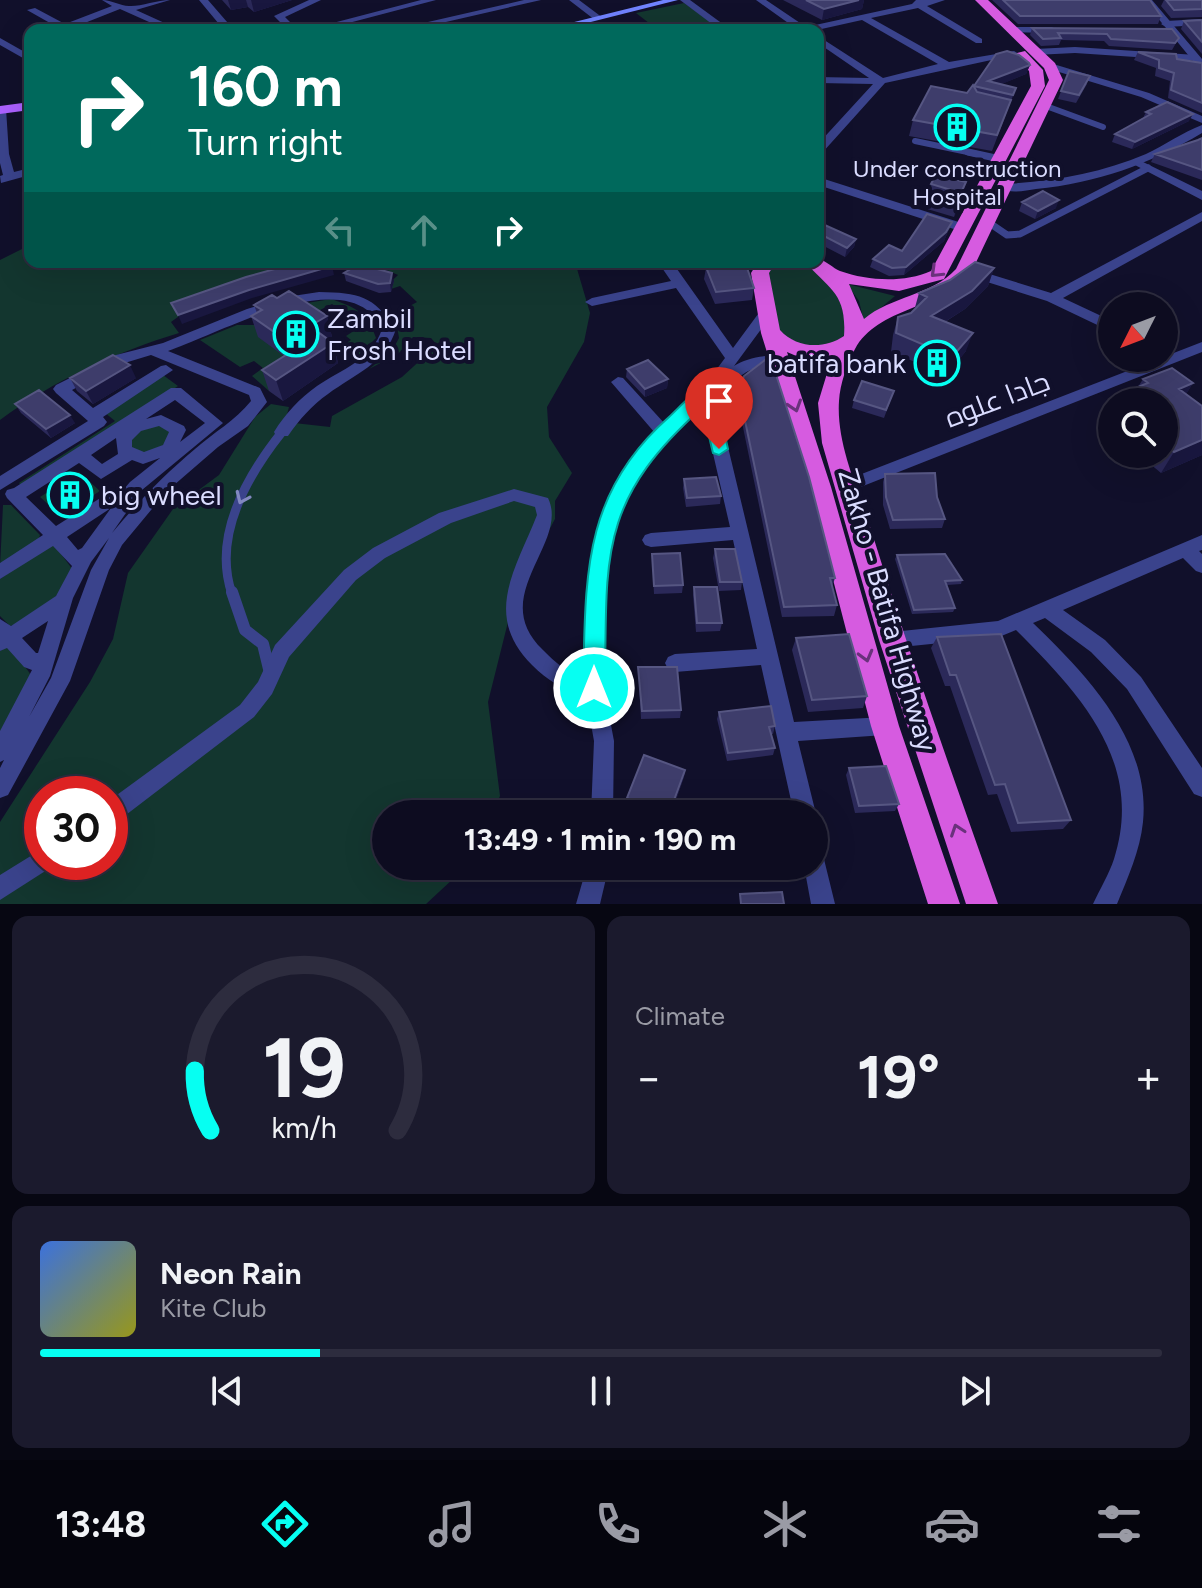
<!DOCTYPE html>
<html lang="en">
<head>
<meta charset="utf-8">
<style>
	:root { --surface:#0d0c20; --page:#1b1a2d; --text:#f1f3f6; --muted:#9a9ba5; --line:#2d2c3e; --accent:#06fff2 }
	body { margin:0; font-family:Figtree,Cairo,sans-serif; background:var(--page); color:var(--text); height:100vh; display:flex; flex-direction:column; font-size:30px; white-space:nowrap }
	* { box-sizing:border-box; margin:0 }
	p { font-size:26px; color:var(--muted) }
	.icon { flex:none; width:44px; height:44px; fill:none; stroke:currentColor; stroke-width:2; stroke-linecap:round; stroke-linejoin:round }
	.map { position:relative; height:904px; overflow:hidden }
	.sheet { display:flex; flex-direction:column; gap:12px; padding:12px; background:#070712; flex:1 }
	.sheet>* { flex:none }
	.hud { position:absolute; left:24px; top:24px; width:800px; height:244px; border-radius:16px; box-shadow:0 8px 32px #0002,0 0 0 2px var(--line); background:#00695c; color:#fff; overflow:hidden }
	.needle { width:52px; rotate:228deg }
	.controls { position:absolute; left:1098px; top:292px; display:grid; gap:16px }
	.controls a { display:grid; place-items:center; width:80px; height:80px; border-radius:50%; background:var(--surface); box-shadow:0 8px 32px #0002,0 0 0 2px var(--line); font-size:40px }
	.speed { position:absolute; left:24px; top:776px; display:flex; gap:16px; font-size:40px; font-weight:700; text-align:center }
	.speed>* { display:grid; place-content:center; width:104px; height:104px; border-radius:50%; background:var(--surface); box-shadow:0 8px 32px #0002,0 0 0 2px var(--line); line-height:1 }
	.speed .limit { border:12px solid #d22; background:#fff; color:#111 }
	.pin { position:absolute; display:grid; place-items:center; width:68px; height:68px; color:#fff; margin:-82px -34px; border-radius:50% 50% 50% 0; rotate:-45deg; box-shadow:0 0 8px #0007 }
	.pin .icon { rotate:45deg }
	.me { position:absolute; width:88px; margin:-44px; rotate:0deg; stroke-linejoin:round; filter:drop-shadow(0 0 6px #0008) }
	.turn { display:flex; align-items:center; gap:28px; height:168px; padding:0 32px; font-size:36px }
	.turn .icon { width:104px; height:104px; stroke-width:2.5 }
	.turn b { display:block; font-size:56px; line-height:68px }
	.lanes { display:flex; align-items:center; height:76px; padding:0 32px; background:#0003; justify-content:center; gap:40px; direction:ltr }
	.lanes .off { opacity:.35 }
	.big { font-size:60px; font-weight:700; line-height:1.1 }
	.sheet .tile { flex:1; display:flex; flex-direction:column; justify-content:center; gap:12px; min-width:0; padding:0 28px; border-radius:16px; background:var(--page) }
	.sheet .dial { align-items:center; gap:0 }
	.dial svg { height:208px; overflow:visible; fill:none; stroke:var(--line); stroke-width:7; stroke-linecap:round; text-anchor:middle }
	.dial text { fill:var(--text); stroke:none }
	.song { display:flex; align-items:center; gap:24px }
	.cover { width:96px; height:96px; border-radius:12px; background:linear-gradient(135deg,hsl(220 70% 55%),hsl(60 70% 35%)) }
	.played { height:8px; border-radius:4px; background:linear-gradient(90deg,var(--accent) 25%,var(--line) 25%) }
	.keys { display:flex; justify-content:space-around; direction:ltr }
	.heat { display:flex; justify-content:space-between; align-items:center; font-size:44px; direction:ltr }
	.sheet .tiles { flex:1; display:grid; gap:12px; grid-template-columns:1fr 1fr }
	.tile:last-child { grid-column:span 2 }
	.trip { position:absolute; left:372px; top:800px; width:456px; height:80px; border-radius:40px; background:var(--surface); box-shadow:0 8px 32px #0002,0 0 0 2px var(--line); font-weight:700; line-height:80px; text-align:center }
	.tab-bar { display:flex; height:128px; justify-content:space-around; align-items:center; background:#05050d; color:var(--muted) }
	.tab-bar .icon { width:56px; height:56px }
	.tab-bar .selected { color:var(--accent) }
	.tab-bar b { font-size:36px; color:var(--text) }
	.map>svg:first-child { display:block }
</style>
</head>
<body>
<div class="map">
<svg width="1202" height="904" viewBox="0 0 1202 904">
	<rect width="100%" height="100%" fill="#11102b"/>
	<path fill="#13362f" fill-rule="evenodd" d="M684,3L722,30H658L636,13Z
		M30,245V262H355L292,276L182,314L171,322L179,333C116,352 53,381 0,420V260Z
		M359,262H575L590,313L584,342L547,407L549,437L572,473L555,501V519L515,594L488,702L500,796L492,814H386V866H467L426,904H0V822L90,682L113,639L128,573L173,509L219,475L255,417L271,404L289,407L285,422L330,427L332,416L402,377L437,345L431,338L413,337L398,354L369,369L392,351L399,338L395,314L417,302L400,286L379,293L398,275L376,265ZM42,794H110V862H42Z
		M779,262L810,266L843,297L849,330C832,353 792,356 776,329C768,316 768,289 766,273Z
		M847,284L895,296L864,322L859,301Z
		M331,299C355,307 368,313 376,338L356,358L340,347L351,340L346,336L363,325L332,304L314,313L295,305Z
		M237,325H261L299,371L269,391L252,376L263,368L254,361L240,367L200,340Z
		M163,375L178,386L22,487L19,483L115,421L104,412Z
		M159,425L171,433L168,442L151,453L133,451L130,438L139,430Z
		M79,472L100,491L61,516L40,497Z
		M3,505H11L40,535L38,541L0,567Z
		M48,546H55L73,570C60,595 39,621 10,626L0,616V579Z
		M4,648H12L31,675L0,738V651Z"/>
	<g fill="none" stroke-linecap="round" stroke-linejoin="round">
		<path stroke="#3a438c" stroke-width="6" d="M1046,106L1103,127
			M915,141L977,154"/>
		<path stroke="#3a438c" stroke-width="7" d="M968,152L1000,159
			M988,222L1007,235L1020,234L1148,168"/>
		<path stroke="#3a438c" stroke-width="9" d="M232,594C212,536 247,476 282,432"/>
		<path stroke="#3a438c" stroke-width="12" d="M232,592L245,630L263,644L270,673"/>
		<path fill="#3a438c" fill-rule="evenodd" d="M102,0C112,0 120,6 129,6C139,7 157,0 170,0L136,10L180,30H167L120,9L72,28L74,30H53L57,27L27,10L35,8L65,24L112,6Z
			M199,0H208L234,30H224Z
			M309,0H321L285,17L298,30H288L274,16Z
			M421,0H436L322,30H306Z
			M524,0H541L411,30H393Z
			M569,0H579L603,18L595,20Z
			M680,0H690L731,30H720Z
			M756,0H766L806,27L912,4L916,0H945L927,6L982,39V43H976L918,8L871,18L949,62L1014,51L1019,54L885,83L822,153L818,154V144L873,84L818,83V77L869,78L818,43V36L883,78L938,64L862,20L817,30H798Z
			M1202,19V25L1166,27L1161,24L1166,21Z
			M1010,27H1052L1057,30L1052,33L1007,32V28Z
			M0,38L30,55V62L0,45Z
			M1075,47L1196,55L1201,58L1196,61L1075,53L1035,55L1030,52L1035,49Z
			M1050,63L1149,93L1202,116V123L1141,97L1046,68L1045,66Z
			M0,106L6,109L9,154L14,172L30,168V175L1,183L0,176L3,175L0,163Z
			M1137,159L1202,191V200L1133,164L1131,162Z
			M818,177L968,225L970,228L964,232L960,231L818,185Z
			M1202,212V221L1063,298L1112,321V332L1047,301L965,275L963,272L970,268L1051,293Z
			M658,262H672L733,348L761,310H771L773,313L734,366C748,357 775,351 788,362C779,370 768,366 757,368C744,370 735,384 721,384L715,393L794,722L885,717L892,719L895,726L892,733L885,735L798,741L816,814L814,818V814H794L761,665L675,672L668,669L665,663L668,657L675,654L757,649L733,540L651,547L645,545L642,540L645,535L651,533L730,527L702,406L653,454L635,480L617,517L606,563L604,688L614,741L613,814H591L594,741L586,696C564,691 547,680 532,665C482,615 516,569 537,515L535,507L514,501L451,523L385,558L356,580L289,657L272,694L254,717L118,821L110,824V800L240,705L258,682L275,645L344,570L373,548L439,513L514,489L548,498C570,543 486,596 543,650C555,662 568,674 584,678C585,588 584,500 655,433L611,382L618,377L623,378L665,424L702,389L725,358L676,288L592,306L585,302L592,298L671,281Z
			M319,292C360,293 372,295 396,329C385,364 355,374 328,394C312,405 299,420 288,436H276L274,432C285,414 300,398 317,386C342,369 372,360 382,329C378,323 373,314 367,310C320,276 216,335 168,351L260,388L267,402L248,426L218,447L166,492L122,545L109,570L70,681L8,795L0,798V768L4,760L0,762V731L32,670L24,667L7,648L0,651V619L11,626L56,596L72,566L53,546L0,579V563L43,535L7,498L5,494L7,490L14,488L171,388H181L223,423L142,490L112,533C138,502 164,475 195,449C214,432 235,421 251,401L249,395L151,355L118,365L72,390L93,408L161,366L166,365L173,370L103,417L107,422L104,426L0,490V476L88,421L56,393L53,389L56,385L116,355L163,343L247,309L286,297ZM175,400L205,423L180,442L186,430L184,426L161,415L146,419ZM159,426L169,432L163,445L144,452L132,447V440L141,431ZM116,438L118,454L102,464L91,455ZM160,458L130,482L124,489L113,490L56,526L26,497L79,463L101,479L132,460L143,464ZM111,508L82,548L78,550L67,537ZM109,538L91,570L51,678L29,717L50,676L73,598L91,562ZM48,621L38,653H36L22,638Z
			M1202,535V550L1199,551L1202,554V573L1196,571L1183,558L1063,610L1105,640L1141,677L1202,768V797L1194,794L1127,689L1091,652L1045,618L1033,623C1086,674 1151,741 1143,822C1140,851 1128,877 1117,904H1093C1100,889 1109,874 1114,859C1145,762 1079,693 1016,630L999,637L892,648L885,646L883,640L885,634L892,632L998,621Z
			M814,848L822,851L835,904H811L804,866H814Z
			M42,849V862H52L50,868L0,900V875Z
			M587,866H609L600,904H576Z"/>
		<path fill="#3a438c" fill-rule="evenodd" d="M1143,0H1152L1202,59V68L1198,67Z
			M1202,125V133C1150,164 1097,183 1036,189C1025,191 1009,194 1000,188L1006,184C1055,181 1101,173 1146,154C1165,145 1183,132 1202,125Z
			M1202,342V352L853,490H841L839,486L841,482Z"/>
		<path fill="#7183ff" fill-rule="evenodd" d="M663,0H678L559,30H542Z"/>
		<path fill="#ac61ff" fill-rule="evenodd" d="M30,102V110L0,114V106Z"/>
		<path fill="#d65be0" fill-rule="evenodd" d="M975,0H988L1055,63L1063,80L970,275C940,309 878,307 855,349C847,364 840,384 839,401C836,445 860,494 873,536C911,660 955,782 998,904H966L879,640L822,443L818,403L832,357L801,358L787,352L831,487L899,726L960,904H928L871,726L809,487L761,333L751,273L758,262H776L769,273L780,330C797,349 825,349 844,336C847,293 829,289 805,262H818V258C826,261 833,268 840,271C868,281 904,283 931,271L1031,86L1029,71L1013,54L1025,51L1043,70L1045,86L944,279L899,291L849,284L864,319C891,296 931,296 956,269L1049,80L1044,68Z"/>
	</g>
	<path fill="#2b2959" d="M222,0H292L254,12L248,7L231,10Z
		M783,0H864L862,9L822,20Z
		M992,0H1150L1161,16L1158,24H1018Z
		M1164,0H1202V17L1171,18L1161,6Z
		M1202,20V54L1181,29L1184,21Z
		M1032,28L1179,38L1172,50L1109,46L1104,41L1061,40L1059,45L1041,46L1030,35Z
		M1138,52L1202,63V113L1168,98L1170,81L1155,76L1156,68L1134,60Z
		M1030,65L1026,74L1001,84L1016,88L992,151L909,136L913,120L967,93L974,87Z
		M1069,71L1087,84L1076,103L1058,99Z
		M1146,112L1189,121L1132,149L1112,142L1115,134L1143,118Z
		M1202,138V180L1151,162L1155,154Z
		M966,182L959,206L954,217L924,208L931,184Z
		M1022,202L1056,208L1035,219L1019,211Z
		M818,222L856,239L854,247L845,257L818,243Z
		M952,222L944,241L904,275L889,276L870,267L873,259L902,251Z
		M702,262H745L754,288L752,300L715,304L704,279L706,268Z
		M994,268L988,286L965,309L945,322L966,351L946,375L891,352L893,335L898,317L911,313L914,311L919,293Z
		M344,273L394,281L391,292L379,293L346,281Z
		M277,298L327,316L332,337L328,339L333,343L338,363L283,401L269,391L262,370L284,356L258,337L251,316L257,313L254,305Z
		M627,369L668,379L667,388L645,397L626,377Z
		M70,378H136L93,404L77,391Z
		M1143,379L1193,383L1186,394L1202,406V455L1161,473L1149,463L1154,454H1164V402H1114L1118,395L1138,387Z
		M894,391L884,418L852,408L854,400Z
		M739,392L835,578L832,587L837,605L834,616L782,617L738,403Z
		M15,404L75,423L51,438L21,413Z
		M1112,405V420L1107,415Z
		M885,474L937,497L945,519L942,528L890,529L883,505V482Z
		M684,479L721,496L720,504L686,507L683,488Z
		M715,549L742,582L741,590L719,591L713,558Z
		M652,554L683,585L682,593L654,594Z
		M897,555L962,580L961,584L947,585L955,608L953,612L912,614L895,559Z
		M694,587L722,623L720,631L696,632L693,595Z
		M937,637L1071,820L1063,829L1011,832L997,794L988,795L950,686H945L931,648Z
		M796,638L867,696L863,708L808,712L792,650Z
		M638,667L681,710L680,718L641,719Z
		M719,712L775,726L773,734H771L775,748L773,755L727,761L717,719Z
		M849,768L899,804L895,811L855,813L846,775Z
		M685,770L684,777L671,814H649L627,805V798Z"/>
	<path fill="#19173f" d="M228,0H246L248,7L231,10Z
		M251,0H292L254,12Z
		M859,0H864L862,9L822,20L824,9Z
		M1030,65L1026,74L988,90V81Z
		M1193,114L1189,121L1132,149L1135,142Z
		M966,182L959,206L954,217L961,193Z
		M1059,200L1056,208L1035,219L1038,211Z
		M952,222L944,241L904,275L906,267Z
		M856,239L854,247L845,257L847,248Z
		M332,266L334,275L252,298L182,324L178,315L249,290Z
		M994,268L988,286L965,309L925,334L931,316Z
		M392,273L394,281L391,292L390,283Z
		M327,316L332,337L316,347L310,326Z
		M973,333L966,351L946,375L952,357Z
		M333,343L338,363L283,401L276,380Z
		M130,365L136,378L93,404L86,391Z
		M668,379L667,388L645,397V389Z
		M1193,383L1180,404L1179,389Z
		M70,415L75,423L51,438L46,429Z
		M1202,440V455L1161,473L1174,452Z
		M685,770L684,777L671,814H669Z"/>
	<path fill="#3e3d6b" stroke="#565682" stroke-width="2" d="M806,0H859L824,9Z
		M1003,0H1150L1161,16H1020Z
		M1166,0H1202V9L1174,10Z
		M1202,20V42L1184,21Z
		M1032,28L1172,29L1179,38L1175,43L1111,39L1107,34L1058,33L1061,38L1043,39Z
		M1007,51L1019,55L1029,63L1030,65L988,81L1016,88L1013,95L974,86L996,54Z
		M1138,52L1176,54L1177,59L1202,63V103L1171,90L1174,73L1159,68V60Z
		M1069,71L1090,76L1079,95L1061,91Z
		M973,85L977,92L1011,100L997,135L913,120L931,86L967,93Z
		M1167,102L1193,114L1135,142L1115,134L1151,114L1146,112Z
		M1202,138V170L1155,154L1198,140Z
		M936,175L966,182L961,193L931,184Z
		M1043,191L1059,200L1038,211L1022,202Z
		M927,214L952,222L946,232L906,267L892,268L873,259L889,245L902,251Z
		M818,222L856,239L847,248L818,233Z
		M304,262H332V266L249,290L178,315L171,303L246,277L293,264Z
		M710,262H745L754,288L716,292L706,267H713Z
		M975,262L994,268L972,291L931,316L973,333L952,357L896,333L898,317L911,313L927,297L919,293L950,280Z
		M359,264L392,273L390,283L378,284L344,273Z
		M289,291L327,316L310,326L333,343L276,380L262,370L297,348L251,316L262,310L254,305L272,295L277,298Z
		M113,355L130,365L86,391L70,378Z
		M771,359L809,477L835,578H830L837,605L784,607L739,392L744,376L765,360Z
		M648,360L668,379L645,389L627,369Z
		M1172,368L1193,383L1179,389L1202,406V440L1174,452L1164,444V441L1172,438L1164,431V402H1126L1118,395L1148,383L1143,379Z
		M862,381L894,391L886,410L854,400Z
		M39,390L70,415L46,429L15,404Z
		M935,473L937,497L945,519L893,520L886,497L885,474Z
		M716,477L721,496L687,498L684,479Z
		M715,549H735L742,582H720Z
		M680,553L683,585L654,586L652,554Z
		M945,554L962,580L945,581L955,608L914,610L897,555Z
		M694,587H717L722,623H697Z
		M849,634L867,696L812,700L796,638Z
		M1001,634L1071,820L1018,823L1005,784L995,785L956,675H950L937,637Z
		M638,667H677L681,710L642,711Z
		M771,706L775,726L769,727L775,748L728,753L719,712Z
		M644,755L685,770L669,814L627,798Z
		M886,766L899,804L859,806L849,768Z
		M782,892L784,904H741L740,894Z"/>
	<defs><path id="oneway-chevron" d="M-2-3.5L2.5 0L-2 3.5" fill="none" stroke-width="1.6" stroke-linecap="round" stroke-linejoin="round" transform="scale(2)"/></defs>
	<g stroke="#6a327c">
		<use href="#oneway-chevron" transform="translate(936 272) rotate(136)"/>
		<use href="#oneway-chevron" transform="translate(795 406) rotate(72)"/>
		<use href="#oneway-chevron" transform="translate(866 656) rotate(75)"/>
		<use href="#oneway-chevron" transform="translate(957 830) rotate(-109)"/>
	</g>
	<use stroke="#8288c0" href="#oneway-chevron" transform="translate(242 498) rotate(114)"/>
	<path fill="#06fff2" stroke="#04a69d" stroke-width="2" d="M707,387L716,393L728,449L719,455L713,453L702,408C597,502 607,557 605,688L602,695L594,698L586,695L583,688C586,581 580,495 669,417C680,407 693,391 707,387Z"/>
	<defs>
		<g id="building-ring" transform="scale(2.3)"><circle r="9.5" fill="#11102b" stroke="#06fff2" stroke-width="1.5"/><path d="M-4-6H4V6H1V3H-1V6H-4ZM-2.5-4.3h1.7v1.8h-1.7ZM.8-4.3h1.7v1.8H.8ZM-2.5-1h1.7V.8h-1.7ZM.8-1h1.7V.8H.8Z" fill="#06fff2"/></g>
	</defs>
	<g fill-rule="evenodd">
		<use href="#building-ring" x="957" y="127"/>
		<use href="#building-ring" x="296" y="334"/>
		<use href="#building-ring" x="937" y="363"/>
		<use href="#building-ring" x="70" y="495"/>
	</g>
	<g text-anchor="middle" stroke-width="8" stroke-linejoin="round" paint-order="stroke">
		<g font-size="24" fill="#dadcff" stroke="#11102b">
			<text x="957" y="177">Under construction<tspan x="957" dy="28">Hospital</tspan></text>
		</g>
		<g font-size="28" fill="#dadcff" stroke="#11102b" text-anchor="start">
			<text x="327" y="328">Zambil<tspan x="327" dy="32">Frosh Hotel</tspan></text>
			<text x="906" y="373" text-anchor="end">batifa bank</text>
			<text x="101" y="505">big wheel</text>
		</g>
		<g font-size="28" fill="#dadcff" stroke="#11102b">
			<text transform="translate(997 399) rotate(-21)" y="10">جادا علوه</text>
			<text transform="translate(888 610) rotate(74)" y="10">Zakho - Batifa Highway</text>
		</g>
	</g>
</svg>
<div class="controls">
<a><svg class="needle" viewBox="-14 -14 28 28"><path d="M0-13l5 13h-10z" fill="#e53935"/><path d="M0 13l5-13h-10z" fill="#9a9ba5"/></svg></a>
<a><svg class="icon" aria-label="search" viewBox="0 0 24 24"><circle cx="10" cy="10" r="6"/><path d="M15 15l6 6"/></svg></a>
</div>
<div class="speed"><div class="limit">30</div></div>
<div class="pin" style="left:719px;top:449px;background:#d93025"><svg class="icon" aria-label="arrive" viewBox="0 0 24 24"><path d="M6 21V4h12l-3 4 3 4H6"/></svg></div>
<svg class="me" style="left:594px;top:688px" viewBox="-20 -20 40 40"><circle r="17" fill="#06fff2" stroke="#fff" stroke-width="3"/><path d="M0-11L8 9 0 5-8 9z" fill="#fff"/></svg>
<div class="trip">13:49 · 1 min · 190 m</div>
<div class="hud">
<div class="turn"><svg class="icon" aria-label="right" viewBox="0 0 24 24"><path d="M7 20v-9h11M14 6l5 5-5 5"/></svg><div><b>160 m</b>Turn right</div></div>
<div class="lanes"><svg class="icon off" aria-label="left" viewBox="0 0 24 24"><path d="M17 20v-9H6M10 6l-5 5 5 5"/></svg><svg class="icon off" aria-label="ahead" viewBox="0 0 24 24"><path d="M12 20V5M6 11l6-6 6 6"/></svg><svg class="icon" aria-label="right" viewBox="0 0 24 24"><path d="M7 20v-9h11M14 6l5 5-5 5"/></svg></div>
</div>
</div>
<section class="sheet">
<div class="tiles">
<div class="tile dial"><svg viewBox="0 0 100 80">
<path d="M14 69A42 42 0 1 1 86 69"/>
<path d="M14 69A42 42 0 0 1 8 46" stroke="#06fff2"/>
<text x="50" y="56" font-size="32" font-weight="700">19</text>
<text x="50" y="72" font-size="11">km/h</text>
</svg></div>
<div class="tile"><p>Climate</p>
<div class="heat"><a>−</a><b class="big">19°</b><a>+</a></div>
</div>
<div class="tile">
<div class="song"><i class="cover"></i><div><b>Neon Rain</b><p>Kite Club</p></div></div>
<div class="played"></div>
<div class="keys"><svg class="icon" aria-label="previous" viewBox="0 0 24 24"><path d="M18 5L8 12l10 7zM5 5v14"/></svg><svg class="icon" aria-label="pause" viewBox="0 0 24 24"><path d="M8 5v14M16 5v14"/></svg><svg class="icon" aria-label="next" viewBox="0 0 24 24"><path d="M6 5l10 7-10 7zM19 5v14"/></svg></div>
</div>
</div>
</section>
<nav class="tab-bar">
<b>13:48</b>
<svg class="icon selected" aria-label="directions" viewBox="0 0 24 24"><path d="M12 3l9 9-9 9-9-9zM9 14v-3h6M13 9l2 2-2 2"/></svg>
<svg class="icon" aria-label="music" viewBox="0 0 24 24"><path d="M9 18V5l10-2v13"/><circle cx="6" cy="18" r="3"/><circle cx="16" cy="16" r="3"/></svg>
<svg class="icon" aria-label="phone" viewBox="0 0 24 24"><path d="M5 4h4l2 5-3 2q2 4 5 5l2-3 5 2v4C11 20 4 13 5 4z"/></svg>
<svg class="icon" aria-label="climate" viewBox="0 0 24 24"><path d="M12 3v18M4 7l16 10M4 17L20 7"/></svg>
<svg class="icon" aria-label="car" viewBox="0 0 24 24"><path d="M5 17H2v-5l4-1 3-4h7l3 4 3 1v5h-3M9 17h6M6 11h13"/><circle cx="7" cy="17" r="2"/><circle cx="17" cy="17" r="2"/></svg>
<svg class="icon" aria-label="filters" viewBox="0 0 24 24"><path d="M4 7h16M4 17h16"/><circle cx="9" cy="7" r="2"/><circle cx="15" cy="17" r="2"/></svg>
</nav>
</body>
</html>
